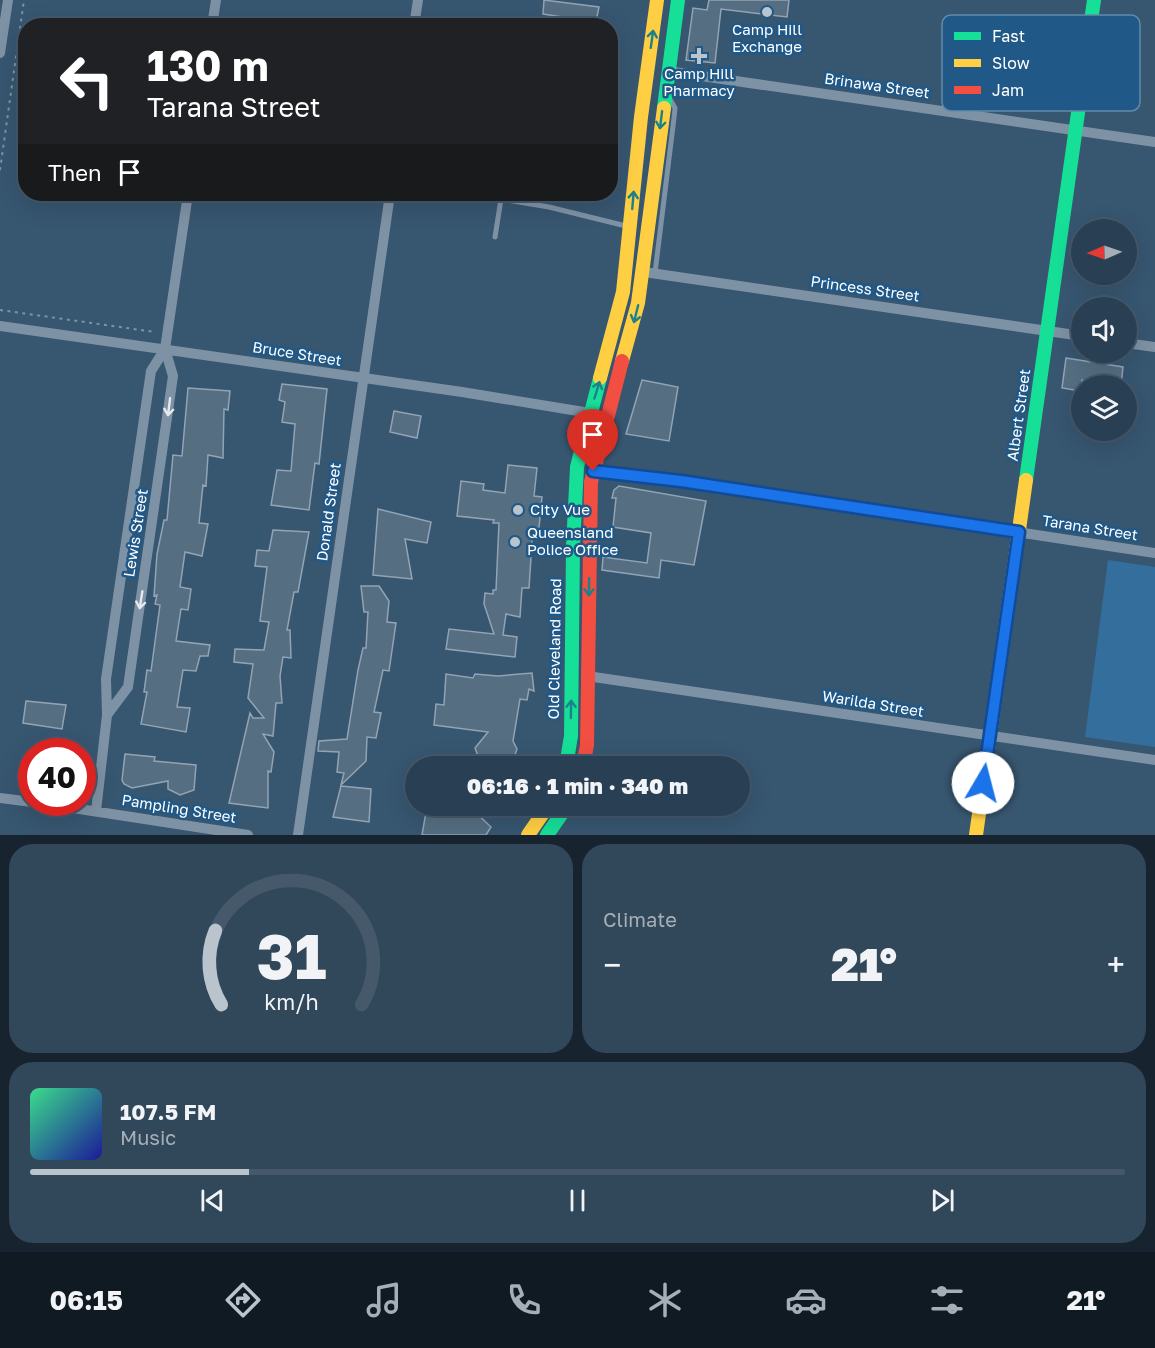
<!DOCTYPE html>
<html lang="en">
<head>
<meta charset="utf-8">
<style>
	:root { --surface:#294054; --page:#31475a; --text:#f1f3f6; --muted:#a5afb8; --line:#45596b; --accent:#b9c4cd }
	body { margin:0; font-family:"Golos Text",sans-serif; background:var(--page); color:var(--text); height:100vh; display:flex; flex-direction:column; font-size:22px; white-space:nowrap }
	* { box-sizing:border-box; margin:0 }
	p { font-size:20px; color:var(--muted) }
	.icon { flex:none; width:33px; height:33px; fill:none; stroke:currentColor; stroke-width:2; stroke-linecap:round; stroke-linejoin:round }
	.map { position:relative; height:835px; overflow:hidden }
	.drawer { display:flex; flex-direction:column; gap:9px; padding:9px; background:#17232e; flex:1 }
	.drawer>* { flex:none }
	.hud { position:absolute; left:18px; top:18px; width:600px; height:183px; border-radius:24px; box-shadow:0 6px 24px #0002,0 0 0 2px var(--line); background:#202124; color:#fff; overflow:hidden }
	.needle { width:39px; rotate:268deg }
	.tools { position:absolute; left:1071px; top:219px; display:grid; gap:12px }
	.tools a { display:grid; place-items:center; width:66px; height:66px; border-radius:50%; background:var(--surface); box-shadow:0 6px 24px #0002,0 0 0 2px var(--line); font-size:30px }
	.speed { position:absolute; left:18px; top:738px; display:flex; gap:12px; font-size:30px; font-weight:700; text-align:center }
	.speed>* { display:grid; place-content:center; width:78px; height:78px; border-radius:50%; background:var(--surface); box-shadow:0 6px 24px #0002,0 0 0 2px var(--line); line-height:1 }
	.speed .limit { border:9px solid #d22; background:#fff; color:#111 }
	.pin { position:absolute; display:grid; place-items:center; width:51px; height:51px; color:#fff; margin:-62px -26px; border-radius:50% 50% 50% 0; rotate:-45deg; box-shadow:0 0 6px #0007 }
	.pin .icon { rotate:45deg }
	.me { position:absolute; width:66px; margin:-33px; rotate:8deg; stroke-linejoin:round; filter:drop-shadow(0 0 4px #0008) }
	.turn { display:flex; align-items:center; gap:21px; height:126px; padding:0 30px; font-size:27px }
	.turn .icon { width:78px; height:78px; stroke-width:2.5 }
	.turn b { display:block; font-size:42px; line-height:51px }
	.then { display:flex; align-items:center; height:57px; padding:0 30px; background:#0003; gap:12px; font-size:22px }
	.big { font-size:45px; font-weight:800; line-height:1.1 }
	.drawer .tile { flex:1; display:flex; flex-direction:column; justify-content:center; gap:9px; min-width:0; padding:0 21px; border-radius:24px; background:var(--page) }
	.drawer .dial { align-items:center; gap:0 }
	.dial svg { height:156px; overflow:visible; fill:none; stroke:var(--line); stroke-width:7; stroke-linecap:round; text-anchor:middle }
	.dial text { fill:var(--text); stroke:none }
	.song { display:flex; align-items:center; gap:18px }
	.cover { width:72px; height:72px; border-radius:9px; background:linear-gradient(135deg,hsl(150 70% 55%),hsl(240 70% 35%)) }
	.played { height:6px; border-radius:3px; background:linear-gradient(90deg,var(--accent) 20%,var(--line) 20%) }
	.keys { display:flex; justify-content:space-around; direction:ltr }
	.heat { display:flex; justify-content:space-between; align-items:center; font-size:33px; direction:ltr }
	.drawer .tiles { flex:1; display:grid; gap:9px; grid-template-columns:1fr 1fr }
	.tile:last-child { grid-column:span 2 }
	.trip { position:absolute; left:405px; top:756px; width:345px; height:60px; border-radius:30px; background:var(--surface); box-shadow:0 6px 24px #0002,0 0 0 2px var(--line); font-weight:800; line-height:60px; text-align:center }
	.menu { display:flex; height:96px; justify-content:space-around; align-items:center; background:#101a22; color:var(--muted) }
	.menu .icon { width:42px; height:42px }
	.menu .active { color:var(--accent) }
	.menu b { font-size:27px; color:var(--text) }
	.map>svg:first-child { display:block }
</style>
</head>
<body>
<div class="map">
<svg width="1155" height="835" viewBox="0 0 1155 835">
	<rect width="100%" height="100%" fill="#375670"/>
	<path fill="#346e9d" d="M1108,560L1155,567V747L1085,737Z"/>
	<path fill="#556e82" stroke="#92a4b4" stroke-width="1.5" d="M544,0L599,7L596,22L543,14Z
		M709,0H789L787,17L721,9L715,63L686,60L693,8L707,10Z
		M1066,358L1123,367L1121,386L1082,380L1080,391L1062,388Z
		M642,380L678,387L669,441L626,434Z
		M282,384L327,389L319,464L315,463L309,510L271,505L277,470L291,471L295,424L282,422L285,402L279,400Z
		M188,388L230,391L228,410L224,409L223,458L208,455L206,486L203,485L199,523L208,524L202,556L185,552L180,587L191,589L188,610L181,609L176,641L210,645L208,656H200L196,671L183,670L177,707L190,708L186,732L141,724L147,692H144L147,670L151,671L160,605L155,604L157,595L154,596L157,554L164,520H167L173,455L182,456Z
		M394,411L421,416L417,438L390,432Z
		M508,465L537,468L534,496L542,497L539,528L533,527L529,588H522L520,617L506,614L503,635L517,637L515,657L446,649L449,629L494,634L484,604L485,593L493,594V590H496L499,523H493L494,520L457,516L461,481L484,484L483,490L505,493Z
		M619,486L706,501L694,565L661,560L659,578L602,570L603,557L647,563L651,533L613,527L616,498H612L614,490Z
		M378,509L431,522L427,543L405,539L412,579L373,575Z
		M273,530L309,532L298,592H294L287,630H290L291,658L283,657L280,676L282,703H276L273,736L263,734L274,752L271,772L268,771V808L229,803L250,713L253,718H264L248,698L253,664L234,662L235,649L264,650L269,622L260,621L267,567L255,566L257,550L269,551Z
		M361,586H379L389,601L387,622L396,623L389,671L383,670L374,712L381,713L376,738L367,737L366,761L341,785L344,773L337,772L339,752L318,751L319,741L347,739L358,670L363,648H366L368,612H364Z
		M532,673L534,691L529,689L527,700L520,699L513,741L517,749L511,766L480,762L475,748L488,732L434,725L436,704L444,705L446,674L473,678L475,674L498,676Z
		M26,701L66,705L62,729L23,723Z
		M125,754L155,757L154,761L196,765L194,790L180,795L168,789V781L132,788L124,784L122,780Z
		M341,786L371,789L369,822L333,817Z
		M427,806H469L491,827L486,835H422Z"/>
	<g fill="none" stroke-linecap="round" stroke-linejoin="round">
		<path stroke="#7e92a5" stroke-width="2" stroke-dasharray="3 4.5" stroke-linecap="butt" d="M0,170L24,0
			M0,310L155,332"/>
		<path stroke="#7e92a5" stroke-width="5" d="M495,237L501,199L549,207L626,226
			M655,273L674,118L675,108L671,101"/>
		<path stroke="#7e92a5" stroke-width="10" d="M212,26L216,0
			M414,26L418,0
			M0,53L8,0
			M667,71L1155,142
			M644,272L1082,336
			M0,326L462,392L590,413
			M1126,343L1155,347
			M593,471L682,481L1155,553
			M587,676L1155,760
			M107,715L128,687L173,376L165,349L188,194
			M0,798L32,802
			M34,802L248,835
			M96,811L107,715L106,679L151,371L165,349
			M298,835L390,194"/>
		<path stroke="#16e098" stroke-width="14" d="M664,108L678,0
			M1026,480L1094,0
			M566,766L571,736L573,547L577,467L600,378
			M547,835L567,806"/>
		<path stroke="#ffcf43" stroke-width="14" d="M622,361L638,303L664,108
			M600,378L623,292L641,117L657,0
			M528,835L548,806
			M976,835L1026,480"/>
		<path stroke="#f24e42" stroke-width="14" d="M583,766L587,745L591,482L622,361"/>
	</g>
	<defs><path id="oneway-shaft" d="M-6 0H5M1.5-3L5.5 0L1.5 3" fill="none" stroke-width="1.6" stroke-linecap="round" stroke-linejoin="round" transform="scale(1.5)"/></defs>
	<g stroke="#1d818c">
		<use href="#oneway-shaft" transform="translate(652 39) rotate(-82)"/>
		<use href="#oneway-shaft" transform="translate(661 120) rotate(97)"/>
		<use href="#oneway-shaft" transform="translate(633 200) rotate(-85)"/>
		<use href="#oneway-shaft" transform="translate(636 314) rotate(104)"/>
		<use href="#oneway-shaft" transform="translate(597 390) rotate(-73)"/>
		<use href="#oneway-shaft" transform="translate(589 587) rotate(91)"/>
		<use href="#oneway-shaft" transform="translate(571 709) rotate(-89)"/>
	</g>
	<g stroke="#e5e9ed">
		<use href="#oneway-shaft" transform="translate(169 407) rotate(97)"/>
		<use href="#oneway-shaft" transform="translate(141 600) rotate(99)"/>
	</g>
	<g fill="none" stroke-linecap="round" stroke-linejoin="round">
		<g stroke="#114b97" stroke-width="15">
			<path id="route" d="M593,471L681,481L1019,532L983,783"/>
		</g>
		<use href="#route" stroke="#1a73e8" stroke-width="10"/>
	</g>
	<g fill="#b9c4cd" stroke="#205887" stroke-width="2">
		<circle cx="767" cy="12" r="6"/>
		<path d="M696 47h6v6h6v6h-6v6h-6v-6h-6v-6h6z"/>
		<circle cx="518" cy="510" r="6"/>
		<circle cx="515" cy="542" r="6"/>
	</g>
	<g text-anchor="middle" stroke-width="5" stroke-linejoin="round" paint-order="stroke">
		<g font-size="15" fill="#fff" stroke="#205887">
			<text x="767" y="35">Camp Hill<tspan x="767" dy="17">Exchange</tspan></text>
			<text x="699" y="79">Camp Hill<tspan x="699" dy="17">Pharmacy</tspan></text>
			<text x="530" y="515" text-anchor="start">City Vue</text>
			<text x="527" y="538" text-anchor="start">Queensland<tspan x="527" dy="17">Police Office</tspan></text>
		</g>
		<g font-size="15" fill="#fff" stroke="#205887">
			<text transform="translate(877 86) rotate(8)" y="5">Brinawa Street</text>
			<text transform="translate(865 289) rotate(8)" y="5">Princess Street</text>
			<text transform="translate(297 354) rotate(9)" y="5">Bruce Street</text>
			<text transform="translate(1019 415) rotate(-82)" y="5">Albert Street</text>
			<text transform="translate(329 512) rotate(-82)" y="5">Donald Street</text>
			<text transform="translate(1090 528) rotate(9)" y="5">Tarana Street</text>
			<text transform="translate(136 533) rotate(-81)" y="5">Lewis Street</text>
			<text transform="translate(555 649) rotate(-89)" y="5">Old Cleveland Road</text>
			<text transform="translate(873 704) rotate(9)" y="5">Warilda Street</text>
			<text transform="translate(179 809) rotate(9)" y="5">Pampling Street</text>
		</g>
	</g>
	<rect x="942" y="15" width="198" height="96" rx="9" fill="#205887" stroke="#638aab" stroke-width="1.5"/>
	<rect x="954" y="32" width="27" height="8" fill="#16e098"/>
	<rect x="954" y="59" width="27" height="8" fill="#ffcf43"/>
	<rect x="954" y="86" width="27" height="8" fill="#f24e42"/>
	<g font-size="16" fill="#fff">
		<text x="992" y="42">Fast</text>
		<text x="992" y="69">Slow</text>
		<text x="992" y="96">Jam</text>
	</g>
</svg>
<div class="tools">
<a><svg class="needle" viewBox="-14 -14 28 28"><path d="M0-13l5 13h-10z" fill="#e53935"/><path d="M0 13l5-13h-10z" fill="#a5afb8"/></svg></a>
<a><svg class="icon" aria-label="sound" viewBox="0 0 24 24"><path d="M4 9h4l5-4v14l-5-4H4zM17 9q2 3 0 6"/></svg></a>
<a><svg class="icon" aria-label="layers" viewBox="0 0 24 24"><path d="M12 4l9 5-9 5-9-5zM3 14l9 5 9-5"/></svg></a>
</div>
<div class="speed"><div class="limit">40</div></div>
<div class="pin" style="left:593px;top:471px;background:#d93025"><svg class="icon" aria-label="arrive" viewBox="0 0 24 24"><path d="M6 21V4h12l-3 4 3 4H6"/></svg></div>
<svg class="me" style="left:983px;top:783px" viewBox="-20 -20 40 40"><circle r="19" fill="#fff"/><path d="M0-13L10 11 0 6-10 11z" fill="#1a73e8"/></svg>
<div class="trip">06:16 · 1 min · 340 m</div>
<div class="hud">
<div class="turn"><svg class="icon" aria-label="left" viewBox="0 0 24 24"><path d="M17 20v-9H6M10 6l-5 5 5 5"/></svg><div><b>130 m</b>Tarana Street</div></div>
<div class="then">Then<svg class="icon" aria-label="arrive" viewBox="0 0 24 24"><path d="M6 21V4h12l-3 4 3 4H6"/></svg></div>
</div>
</div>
<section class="drawer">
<div class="tiles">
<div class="tile dial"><svg viewBox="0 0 100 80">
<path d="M14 69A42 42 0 1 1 86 69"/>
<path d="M14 69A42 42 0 0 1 11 31" stroke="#b9c4cd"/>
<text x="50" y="56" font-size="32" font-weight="700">31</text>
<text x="50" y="72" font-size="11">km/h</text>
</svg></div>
<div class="tile"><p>Climate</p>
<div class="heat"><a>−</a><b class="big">21°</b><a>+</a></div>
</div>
<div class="tile">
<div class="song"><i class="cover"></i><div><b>107.5 FM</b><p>Music</p></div></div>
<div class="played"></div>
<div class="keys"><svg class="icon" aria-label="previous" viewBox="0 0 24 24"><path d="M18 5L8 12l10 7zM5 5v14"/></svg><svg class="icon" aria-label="pause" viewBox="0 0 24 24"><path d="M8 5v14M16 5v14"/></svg><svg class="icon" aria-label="next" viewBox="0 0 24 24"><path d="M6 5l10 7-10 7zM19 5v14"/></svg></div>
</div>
</div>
</section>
<nav class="menu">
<b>06:15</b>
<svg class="icon active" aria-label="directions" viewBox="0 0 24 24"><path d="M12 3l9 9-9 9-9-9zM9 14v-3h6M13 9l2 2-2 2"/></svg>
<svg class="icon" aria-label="music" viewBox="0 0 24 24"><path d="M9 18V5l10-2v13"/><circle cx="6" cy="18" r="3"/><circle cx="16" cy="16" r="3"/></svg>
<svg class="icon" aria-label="phone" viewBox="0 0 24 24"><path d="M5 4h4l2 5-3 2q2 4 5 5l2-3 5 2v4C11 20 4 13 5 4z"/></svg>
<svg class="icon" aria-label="climate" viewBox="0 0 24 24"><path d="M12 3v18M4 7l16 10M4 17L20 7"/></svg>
<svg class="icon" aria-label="car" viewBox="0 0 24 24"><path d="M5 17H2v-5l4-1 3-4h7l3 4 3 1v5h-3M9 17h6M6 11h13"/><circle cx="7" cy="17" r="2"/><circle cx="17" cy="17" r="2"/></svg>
<svg class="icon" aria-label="filters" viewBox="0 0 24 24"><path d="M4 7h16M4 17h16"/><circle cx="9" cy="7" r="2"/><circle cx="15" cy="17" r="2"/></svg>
<b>21°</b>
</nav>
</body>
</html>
